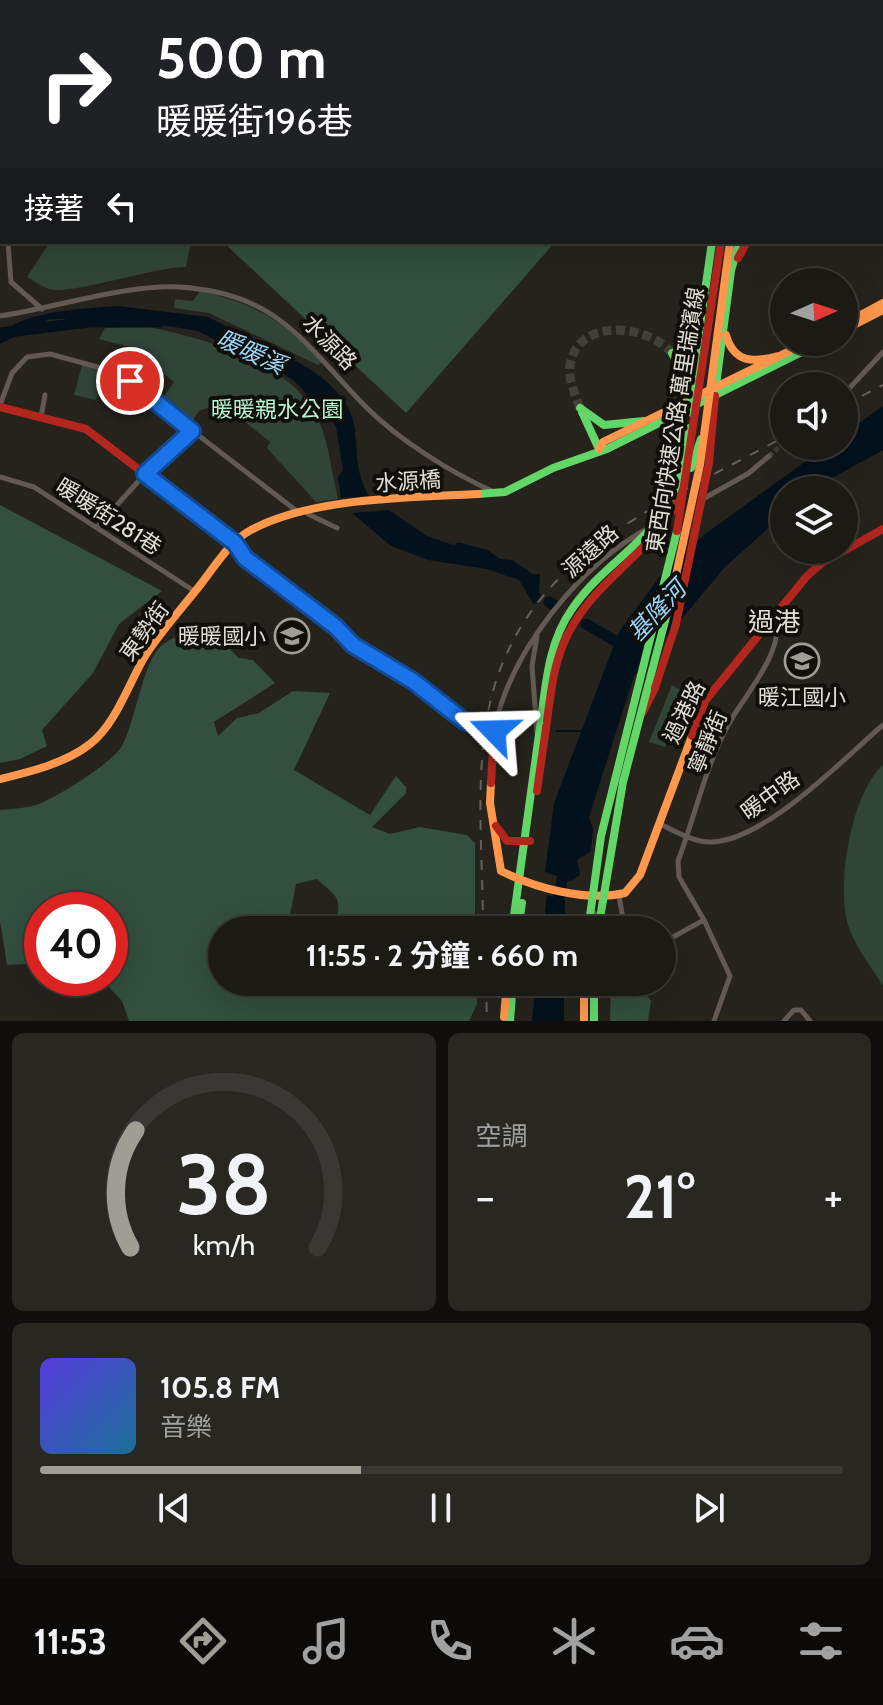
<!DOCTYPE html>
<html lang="zh-TW">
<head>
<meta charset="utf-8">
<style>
	:root { --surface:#1c1a15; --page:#292722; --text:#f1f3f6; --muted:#a0a1a0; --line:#3a3834; --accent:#9f9d94 }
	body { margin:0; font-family:Cabin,"Noto Sans TC",sans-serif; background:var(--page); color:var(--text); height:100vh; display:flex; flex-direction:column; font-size:30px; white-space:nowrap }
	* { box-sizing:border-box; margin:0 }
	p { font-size:26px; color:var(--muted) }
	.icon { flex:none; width:44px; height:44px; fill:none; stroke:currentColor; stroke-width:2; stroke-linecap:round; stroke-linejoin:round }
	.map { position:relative; height:1021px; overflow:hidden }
	.drawer { display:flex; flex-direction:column; gap:12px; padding:12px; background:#0f0e0c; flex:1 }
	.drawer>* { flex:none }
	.top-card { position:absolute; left:0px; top:0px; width:884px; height:244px; box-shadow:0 8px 32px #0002,0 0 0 2px var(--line); background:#202124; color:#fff; overflow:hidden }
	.needle { width:52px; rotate:87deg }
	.fabs { position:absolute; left:770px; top:268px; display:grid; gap:16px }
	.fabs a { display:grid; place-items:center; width:88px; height:88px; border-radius:50%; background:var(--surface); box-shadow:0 8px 32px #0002,0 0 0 2px var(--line); font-size:40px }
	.speed { position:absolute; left:24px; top:892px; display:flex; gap:16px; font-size:40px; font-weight:700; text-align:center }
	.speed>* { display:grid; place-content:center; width:104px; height:104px; border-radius:50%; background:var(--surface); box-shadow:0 8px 32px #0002,0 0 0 2px var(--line); line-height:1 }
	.speed .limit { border:12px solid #d22; background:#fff; color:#111 }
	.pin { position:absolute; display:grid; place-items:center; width:68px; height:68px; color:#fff; margin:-34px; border:4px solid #fff; border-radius:50%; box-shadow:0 2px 8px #0007 }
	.me { position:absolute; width:88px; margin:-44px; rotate:292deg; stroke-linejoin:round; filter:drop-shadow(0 0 6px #0008) }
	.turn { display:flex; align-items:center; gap:28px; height:168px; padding:0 24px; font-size:36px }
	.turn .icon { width:104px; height:104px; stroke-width:2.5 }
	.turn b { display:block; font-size:56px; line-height:68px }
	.then { display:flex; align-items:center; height:76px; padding:0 24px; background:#0003; gap:16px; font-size:30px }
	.big { font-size:60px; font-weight:700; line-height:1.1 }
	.drawer .card { flex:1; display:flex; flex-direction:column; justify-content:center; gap:12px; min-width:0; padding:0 28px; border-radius:12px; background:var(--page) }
	.drawer .dial { align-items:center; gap:0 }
	.dial svg { height:208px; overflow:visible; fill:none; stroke:var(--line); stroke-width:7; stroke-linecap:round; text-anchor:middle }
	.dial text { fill:var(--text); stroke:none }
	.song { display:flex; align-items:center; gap:24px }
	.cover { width:96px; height:96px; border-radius:12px; background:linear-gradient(135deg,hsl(250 70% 55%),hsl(200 70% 35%)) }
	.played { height:8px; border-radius:4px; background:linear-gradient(90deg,var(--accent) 40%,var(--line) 40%) }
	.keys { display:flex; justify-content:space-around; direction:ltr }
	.heat { display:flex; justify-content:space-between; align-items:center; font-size:44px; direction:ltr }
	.drawer .tiles { flex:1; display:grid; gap:12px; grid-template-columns:1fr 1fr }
	.card:last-child { grid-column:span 2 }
	.trip { position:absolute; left:208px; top:916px; width:468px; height:80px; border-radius:40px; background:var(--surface); box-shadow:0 8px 32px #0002,0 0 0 2px var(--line); font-weight:700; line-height:80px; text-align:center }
	.menu { display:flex; height:128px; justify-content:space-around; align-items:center; background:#0b0a08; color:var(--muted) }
	.menu .icon { width:56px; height:56px }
	.menu .on { color:var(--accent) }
	.menu b { font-size:36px; color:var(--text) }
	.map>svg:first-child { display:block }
</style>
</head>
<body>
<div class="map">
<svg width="883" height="1021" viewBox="0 0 883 1021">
	<rect width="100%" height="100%" fill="#25231c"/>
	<path fill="#304438" d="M50,242H191L186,267C158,266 68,296 49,289C42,287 34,281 27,277Z
		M200,291C252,303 287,321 322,362L318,365L209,313L174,308L175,299L193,301Z
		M150,327C208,340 292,361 319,421C329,444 332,474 338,499L316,502L267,448L270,442L228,408L224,413L216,405L199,411L190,424L161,400L174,382L129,347L99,339L105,328Z
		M82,365L104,370L96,400L74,395Z
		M672,685L686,693L665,747L649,742Z
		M883,765V986C872,968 856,948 849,928C835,887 851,793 883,765Z"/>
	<path fill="#324f3f" d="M0,0H830L2,2V163Z
		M223,242H555L406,413Z
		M0,505L162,591L119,624L93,673L42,730L47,746L20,759L0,763Z
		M195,629L218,638L239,658L253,660L275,683L214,722L218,736L237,718L259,713L293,691L330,693L294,770L370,815L396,776L406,787V793L372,827L390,834L420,827L467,835L475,843V930H335C341,896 341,901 317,879L296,884L287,930H222V982H476L477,1004L469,1021H129L122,1001L100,978H110V910H42V963L7,965L0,921V810C12,809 25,808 36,805C55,799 113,762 122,746C136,720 143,660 162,645C171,638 184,634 195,629Z
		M611,982H636L651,1001L648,1021H610Z"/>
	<path fill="#03111c" d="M118,306L208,317L282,354L272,368L198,331L126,319H50L0,344C0,311 91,308 118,306Z
		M286,356C315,370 351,394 355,430C358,458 355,471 369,496L341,498L338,478L343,470L336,427L330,418H322C308,397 302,381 276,371Z
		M883,406V450L810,490H784V514L724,568L634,676L589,817L593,829L591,851L577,860L580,875L570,881L545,872L554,803L619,632L660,576L705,534L827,446H844V434Z
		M389,510L427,536L491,558L512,560L533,574H540L539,593L542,594L534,605L519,580L487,569L428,560L391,546L352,513Z
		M547,895L565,900V930H543Z
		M536,982H564V1021H532Z"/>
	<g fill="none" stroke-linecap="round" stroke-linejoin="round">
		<path stroke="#03111c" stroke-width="2" d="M557,731H584"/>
		<path stroke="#03111c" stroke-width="11" d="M0,333L89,322H159
			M459,548L485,555L501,566
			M549,602L554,605
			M586,624L624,646
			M554,930L564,867"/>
		<path stroke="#413f38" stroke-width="5" stroke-dasharray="5 2.5" stroke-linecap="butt" d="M769,456L784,443"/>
		<path stroke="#413f38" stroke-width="9" stroke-dasharray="9 4.5" stroke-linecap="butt" d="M580,408C575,394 568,380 570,365C577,318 646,323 672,353"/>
		<path stroke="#625953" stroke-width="5" d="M0,232L2,234
			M8,242L11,282L42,309
			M0,316C54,308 127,284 179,287C279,293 303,343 366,407C399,440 450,472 492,491
			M844,394L883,352
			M0,405L12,373L27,357L50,354L116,372L298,512
			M41,417L45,395
			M0,477L34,487L194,591
			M703,499L749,473L769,456
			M308,514L337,528
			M97,527L145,474L192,431
			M494,731C510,651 580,564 652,526
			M537,733L532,666L537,636
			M660,824C675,831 695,843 712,842C766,840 842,760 883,725
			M619,896L625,930
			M704,920L679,877L678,861C696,814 707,758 734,715C749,691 788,644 774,615
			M594,930V913
			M662,943L704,920L730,976L714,1021
			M784,1021L794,1010H801L810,1021"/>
		<path stroke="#63d668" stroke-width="8" d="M707,0L708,2
			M788,0L789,2
			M716,385L731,271L739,242
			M694,395L695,361L712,242
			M580,408L604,425L644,421
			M582,412L599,449
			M662,423L680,429L685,442
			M691,468L701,439
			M681,472L690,428
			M478,494L505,492L553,468L607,449L822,342
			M512,930L541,720
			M518,930L522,903
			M594,982V1021
			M510,1021L513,982"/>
		<path stroke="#ff974d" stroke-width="8" d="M717,0L718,2
			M797,0L798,2
			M844,324L883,303
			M844,330L883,310
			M726,335C734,363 753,363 778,356
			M599,449L603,442L808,342
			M0,779C30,772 66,763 90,744C116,724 129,683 145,656C161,631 183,607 201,584C215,566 230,541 251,530C312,497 409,498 478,494
			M491,783L490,803L501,871C536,888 586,902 625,893L640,875L692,736
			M584,982V1021
			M504,1017L507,982"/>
		<path stroke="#b3261e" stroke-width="8" d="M807,0L808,2
			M738,258L747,242
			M0,407L86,429L235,543L245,558L336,627L353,645L413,681L464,721L494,731L491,783
			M709,463L715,396
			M643,712L655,688
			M692,736L705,701L807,576L822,563L883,529
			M537,791L547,721
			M496,826L507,841H530"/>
		<path stroke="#66605c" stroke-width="2" stroke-dasharray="10 10" stroke-linecap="butt" d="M844,405L883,385
			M483,930C483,863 476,796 485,730C508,562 654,508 784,437
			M486,982L487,1021"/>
		<path stroke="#63d668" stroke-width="8" d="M672,353L688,385L692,413
			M541,720C546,682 549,641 572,609C610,554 660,543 681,472
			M588,930L601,836L677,531
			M598,930L623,782L671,598"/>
		<path stroke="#ff974d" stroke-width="8" d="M671,598L700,465L730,242"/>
		<path stroke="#b3261e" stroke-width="8" d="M677,531L721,242
			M655,688L676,624L709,463
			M547,721C551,691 554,659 569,632C596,579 653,553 681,495"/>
	</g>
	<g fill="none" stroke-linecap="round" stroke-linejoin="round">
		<g stroke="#114b97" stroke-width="20">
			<path id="route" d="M130,381L192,431L145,474L235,543L245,558L336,627L353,645L413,681L464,721L494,731"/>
		</g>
		<use href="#route" stroke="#1a73e8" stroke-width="14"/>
	</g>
	<defs>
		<g id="school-ring" transform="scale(1.8)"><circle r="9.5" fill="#100f09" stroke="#9f9d94" stroke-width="1.5"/><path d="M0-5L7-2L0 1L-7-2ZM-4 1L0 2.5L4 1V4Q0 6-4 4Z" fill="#9f9d94"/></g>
	</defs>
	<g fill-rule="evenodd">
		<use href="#school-ring" x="292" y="636"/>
		<use href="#school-ring" x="802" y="661"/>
	</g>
	<g text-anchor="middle" stroke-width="8" stroke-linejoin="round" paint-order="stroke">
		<g font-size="22" fill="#e0ded5" stroke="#100f09">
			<text transform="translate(330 342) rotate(46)" y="8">水源路</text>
			<text transform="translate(675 420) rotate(-81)" y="8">東西向快速公路 萬里瑞濱線</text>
			<text transform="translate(408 481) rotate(-4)" y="8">水源橋</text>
			<text transform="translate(109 516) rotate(33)" y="8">暖暖街281巷</text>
			<text transform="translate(590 551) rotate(-42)" y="8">源遠路</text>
			<text transform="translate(144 631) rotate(-54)" y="8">東勢街</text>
			<text transform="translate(684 712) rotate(-64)" y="8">過港路</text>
			<text transform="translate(707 742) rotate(-67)" y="8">寧靜街</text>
			<text transform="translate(770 795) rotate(-36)" y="8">暖中路</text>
		</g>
		<g font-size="22" fill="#b5f4d0" stroke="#100f09">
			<text x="277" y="417">暖暖親水公園</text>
		</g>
		<g font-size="22" fill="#e0ded5" stroke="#100f09" text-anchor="end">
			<text x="266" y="644">暖暖國小</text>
			<text x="802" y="705" text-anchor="middle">暖江國小</text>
		</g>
		<g font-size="24" font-style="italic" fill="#9bd6fc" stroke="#100f09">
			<text transform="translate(251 352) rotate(25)" y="8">暖暖溪</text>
			<text transform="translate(657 611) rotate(-47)" y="8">基隆河</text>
		</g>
		<g font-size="26" fill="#e0ded5" stroke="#100f09">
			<text x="774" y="631">過港</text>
		</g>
	</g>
</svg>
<div class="fabs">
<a><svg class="needle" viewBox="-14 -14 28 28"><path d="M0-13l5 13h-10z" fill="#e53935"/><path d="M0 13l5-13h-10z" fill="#a0a1a0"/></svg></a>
<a><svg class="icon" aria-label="sound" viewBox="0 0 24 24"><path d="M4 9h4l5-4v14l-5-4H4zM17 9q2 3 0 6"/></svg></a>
<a><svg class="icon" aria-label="layers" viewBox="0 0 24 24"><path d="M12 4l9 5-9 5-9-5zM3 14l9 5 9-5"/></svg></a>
</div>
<div class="speed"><div class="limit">40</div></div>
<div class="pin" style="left:130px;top:381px;background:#d93025"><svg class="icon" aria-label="arrive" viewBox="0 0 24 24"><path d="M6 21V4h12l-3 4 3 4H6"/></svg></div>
<svg class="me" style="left:494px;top:731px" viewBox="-20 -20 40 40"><path d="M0-17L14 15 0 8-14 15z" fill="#1a73e8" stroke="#fff" stroke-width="4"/></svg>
<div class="trip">11:55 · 2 分鐘 · 660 m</div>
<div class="top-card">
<div class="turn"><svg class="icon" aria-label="right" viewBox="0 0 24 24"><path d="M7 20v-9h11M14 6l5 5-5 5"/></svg><div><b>500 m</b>暖暖街196巷</div></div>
<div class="then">接著<svg class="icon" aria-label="left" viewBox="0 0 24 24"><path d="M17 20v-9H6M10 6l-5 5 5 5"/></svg></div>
</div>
</div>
<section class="drawer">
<div class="tiles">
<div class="card dial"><svg viewBox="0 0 100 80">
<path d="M14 69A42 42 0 1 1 86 69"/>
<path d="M14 69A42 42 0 0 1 16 24" stroke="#9f9d94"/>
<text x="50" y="56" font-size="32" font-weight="700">38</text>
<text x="50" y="72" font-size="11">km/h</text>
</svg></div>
<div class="card"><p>空調</p>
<div class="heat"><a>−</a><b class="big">21°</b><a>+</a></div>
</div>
<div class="card">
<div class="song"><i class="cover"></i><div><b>105.8 FM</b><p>音樂</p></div></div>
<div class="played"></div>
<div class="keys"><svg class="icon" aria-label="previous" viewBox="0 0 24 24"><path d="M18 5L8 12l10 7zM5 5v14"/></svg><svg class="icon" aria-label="pause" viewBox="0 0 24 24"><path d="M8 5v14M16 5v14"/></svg><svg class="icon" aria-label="next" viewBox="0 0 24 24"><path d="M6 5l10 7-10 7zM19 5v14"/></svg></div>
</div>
</div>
</section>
<nav class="menu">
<b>11:53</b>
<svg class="icon on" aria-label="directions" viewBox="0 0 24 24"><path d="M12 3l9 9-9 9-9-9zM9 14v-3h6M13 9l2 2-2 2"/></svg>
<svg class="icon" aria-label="music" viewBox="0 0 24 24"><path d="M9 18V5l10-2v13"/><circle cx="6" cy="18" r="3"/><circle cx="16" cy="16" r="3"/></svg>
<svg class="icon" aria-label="phone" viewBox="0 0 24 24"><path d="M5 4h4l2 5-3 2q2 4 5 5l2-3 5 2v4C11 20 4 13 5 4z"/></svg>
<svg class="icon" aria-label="climate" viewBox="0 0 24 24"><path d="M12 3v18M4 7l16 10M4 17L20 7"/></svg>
<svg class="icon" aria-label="car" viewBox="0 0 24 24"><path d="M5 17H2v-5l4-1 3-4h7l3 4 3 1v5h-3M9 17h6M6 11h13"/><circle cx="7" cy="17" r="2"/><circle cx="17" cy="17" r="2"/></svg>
<svg class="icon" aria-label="filters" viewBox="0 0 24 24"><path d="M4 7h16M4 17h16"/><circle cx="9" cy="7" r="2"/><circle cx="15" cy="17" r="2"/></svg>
</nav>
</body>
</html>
